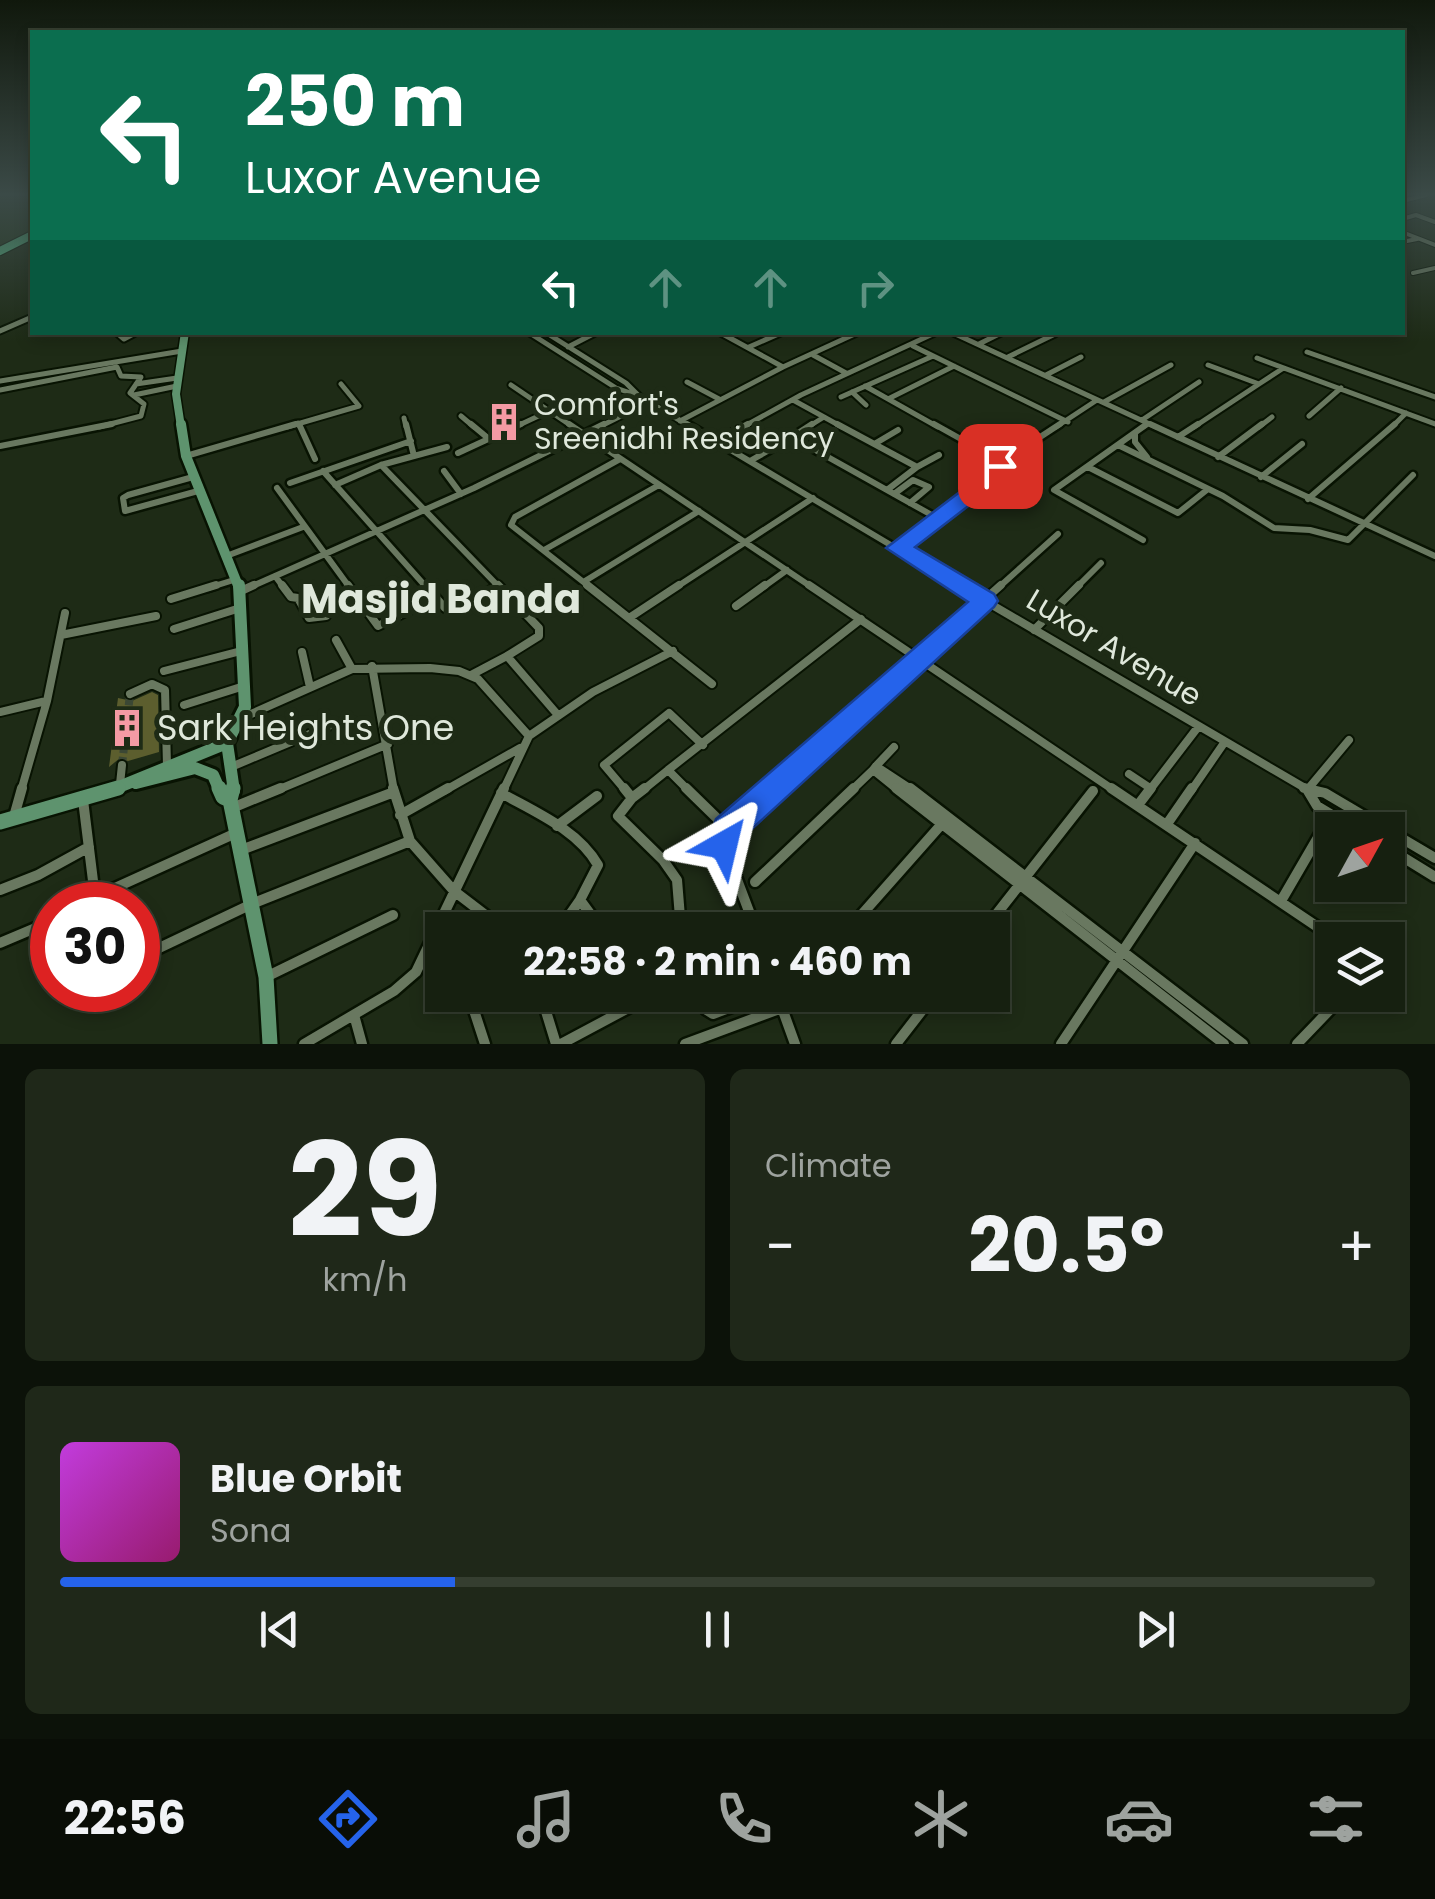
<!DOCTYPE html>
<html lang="en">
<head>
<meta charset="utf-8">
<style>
	:root { --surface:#162010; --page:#1f2819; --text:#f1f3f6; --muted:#9ea39f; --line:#353e30; --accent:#2563eb }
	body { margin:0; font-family:Poppins,sans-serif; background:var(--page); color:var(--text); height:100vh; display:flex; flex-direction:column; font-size:38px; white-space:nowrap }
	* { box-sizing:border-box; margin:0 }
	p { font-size:32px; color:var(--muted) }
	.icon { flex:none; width:55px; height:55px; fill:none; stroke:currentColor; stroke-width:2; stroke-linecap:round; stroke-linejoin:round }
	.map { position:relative; height:1044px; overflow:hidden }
	.side { display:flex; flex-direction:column; gap:25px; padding:25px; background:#0c1209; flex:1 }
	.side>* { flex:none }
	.banner { position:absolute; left:30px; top:30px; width:1375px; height:305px; border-radius:0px; box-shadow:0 5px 15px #0003,0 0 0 2px var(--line); background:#0b6e4f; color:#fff; overflow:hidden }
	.needle { width:65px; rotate:50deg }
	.controls { position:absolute; left:1315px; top:812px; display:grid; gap:20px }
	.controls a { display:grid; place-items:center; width:90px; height:90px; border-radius:0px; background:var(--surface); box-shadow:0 5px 15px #0003,0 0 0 2px var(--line); font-size:50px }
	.speed { position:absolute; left:30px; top:882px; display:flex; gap:20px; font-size:50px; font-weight:700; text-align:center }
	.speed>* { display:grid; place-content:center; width:130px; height:130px; border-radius:50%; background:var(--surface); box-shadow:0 5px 15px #0003,0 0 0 2px var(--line); line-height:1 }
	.speed .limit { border:15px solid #d22; background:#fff; color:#111 }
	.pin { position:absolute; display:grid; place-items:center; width:85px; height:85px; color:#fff; margin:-42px; border-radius:20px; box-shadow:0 5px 15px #0006 }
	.me { position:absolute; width:110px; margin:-55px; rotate:37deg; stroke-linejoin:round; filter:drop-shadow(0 0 8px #0008) }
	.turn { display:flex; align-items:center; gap:35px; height:210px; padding:0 50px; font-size:45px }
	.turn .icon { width:130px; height:130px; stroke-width:2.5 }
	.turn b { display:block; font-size:70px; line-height:85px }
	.lanes { display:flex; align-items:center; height:95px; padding:0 50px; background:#0003; justify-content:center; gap:50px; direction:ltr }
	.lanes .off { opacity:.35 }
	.big { font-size:75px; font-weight:700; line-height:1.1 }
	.side .tile { flex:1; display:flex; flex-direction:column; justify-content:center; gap:15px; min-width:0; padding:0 35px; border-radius:15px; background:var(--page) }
	.side .dial { align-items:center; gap:0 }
	.dial b { font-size:130px; line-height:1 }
	.song { display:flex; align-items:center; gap:30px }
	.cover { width:120px; height:120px; border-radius:15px; background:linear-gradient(135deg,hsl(290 70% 55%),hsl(320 70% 35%)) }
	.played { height:10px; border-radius:5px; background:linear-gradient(90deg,var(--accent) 30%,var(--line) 30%) }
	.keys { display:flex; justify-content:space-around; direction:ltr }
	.heat { display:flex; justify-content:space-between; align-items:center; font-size:55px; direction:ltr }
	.side .tiles { flex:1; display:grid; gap:25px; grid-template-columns:1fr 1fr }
	.tile:last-child { grid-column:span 2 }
	.trip { position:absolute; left:425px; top:912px; width:585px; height:100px; border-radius:0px; background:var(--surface); box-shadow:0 5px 15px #0003,0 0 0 2px var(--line); font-weight:700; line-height:100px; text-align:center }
	.menu { display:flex; height:160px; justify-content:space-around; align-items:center; background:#090d06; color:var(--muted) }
	.menu .icon { width:70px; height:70px }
	.menu .selected { color:var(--accent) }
	.menu b { font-size:45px; color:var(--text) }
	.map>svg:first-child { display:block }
</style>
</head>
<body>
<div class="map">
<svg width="1435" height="1044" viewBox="0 0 1435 1044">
	<rect width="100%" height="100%" fill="#1e2b16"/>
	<path fill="#233419" d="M0,195H32V230L0,245Z"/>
	<path fill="#5c5e2e" d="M152,692L158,695L159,752L128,761L120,758L109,767L118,698L132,701Z"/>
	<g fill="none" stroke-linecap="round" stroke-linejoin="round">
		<path stroke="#3b4734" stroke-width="8" stroke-dasharray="8 4" stroke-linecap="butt" d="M122,765L130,694"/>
		<g stroke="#081302" stroke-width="6">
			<path id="street-far4" d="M1402,201L1426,195
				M1402,219L1416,215L1435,222
				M1402,232L1435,245
				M1402,242L1417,239
				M1413,273L1435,268"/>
		</g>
		<g stroke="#081302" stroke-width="9">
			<path id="street-far3" d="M0,331L32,317
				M116,332L124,339L137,332
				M528,332L616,388L639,396L691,427
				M545,332L626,383L638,395
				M951,332L1156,427
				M979,344L1003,332
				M913,346L1068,422
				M568,347L597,332
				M749,347L783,332
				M1307,352L1435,397
				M813,355L846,373
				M1008,357L1055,334
				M1257,358L1435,424
				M1208,365L1259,384L1282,369
				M783,367L859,332
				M1046,375L1081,357
				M0,381L182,351
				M687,382L719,399
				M136,384L177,378
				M511,385L573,427
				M865,386L938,427
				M0,390L117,367L121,376L141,377L130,393L144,404L141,416L99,427
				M852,392L866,405
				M134,395L177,386
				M841,397L933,356
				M890,398L954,366
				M793,400L824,417
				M1104,402L1171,365
				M461,416L474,427
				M1309,416L1341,388
				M404,418L406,427
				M1142,420L1199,382
				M680,421L783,367L719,332
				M298,423L300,427
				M287,427L359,406L341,384
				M515,427L547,412
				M599,427L647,403
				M743,427L801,395L937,332
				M808,427L824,417L842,427
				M1056,427L1097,400
				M1143,427L1147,424
				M1194,427L1259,384
				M1259,427L1272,417
				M1392,427L1406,413"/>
		</g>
		<g stroke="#081302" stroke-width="11">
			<path id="street-far2" d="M299,424L315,459
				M406,424L414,456
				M471,424L489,439
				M569,424L813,588
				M687,424L963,588
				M812,424L792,437L937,518
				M837,424L917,467L887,490
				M934,424L1002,462
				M1150,424L1435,556
				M1135,434V442L1147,457
				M1178,437L1198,424
				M717,441L748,424
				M876,443L898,430
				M1118,445L1223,496L1274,528L1310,530L1348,540L1413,475
				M0,446L112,424
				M458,453L521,424
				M186,456L296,424
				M1218,457L1262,424
				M750,461L792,437
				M381,465L500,588
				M917,467L939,455
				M1088,467L1178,513L1208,489
				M323,471L427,588
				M444,471L461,494
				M193,477L128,495L123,498L125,511L198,491
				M1261,477L1302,444
				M290,483L411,441
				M335,485L381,465L447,447
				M277,488L350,588
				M894,494L913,480L929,487L910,503
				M1308,499L1395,424
				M1143,540L1054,490L1147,424
				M899,547L989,480L1002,462L1060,424
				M544,550L659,485
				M229,555L303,527
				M275,576L284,588
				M585,581L699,511
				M208,588L237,579
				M248,588L474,488L604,424
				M495,588L498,586
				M591,588L511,525L515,517L620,459
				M675,588L813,498
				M762,588L787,570
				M998,588L1058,534
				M1076,588L1101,563"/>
		</g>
		<g stroke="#081302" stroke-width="12">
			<path id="street-far1" d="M282,585L291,597L298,598L309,618L326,616
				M348,585L378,626L435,597
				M425,585L445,608L460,607L498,586
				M498,585L539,628V636L507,656L557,714
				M587,585L712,684
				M809,585L1115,791
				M958,585L1310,791
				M241,591L254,585
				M171,599L216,585
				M736,606L765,585
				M629,618L679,585
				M174,629L240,608
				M1034,630L1079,585
				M61,635L156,616
				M336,640L352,669
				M302,652L310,687
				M372,666L394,791
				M164,671L241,651
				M471,675L507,656
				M130,694L152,684L165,690L167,765
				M184,705L244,686
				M0,712L46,701
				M242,718L352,669L430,668L459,671L478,679L529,736
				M877,765L894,747
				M231,767L331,725
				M1129,774L1150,788
				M120,784L122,765
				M1308,789L1349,740
				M21,791L47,701L65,613
				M275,791L388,744
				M444,791L520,748
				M503,791L529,736L593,692L673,651
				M626,791L604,765L669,713L703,745
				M642,791L668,770
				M689,791L668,770L861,619
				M771,791L1001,585
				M851,791L873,770
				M899,791L873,770L876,766L914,791
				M1149,791L1198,727
				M1191,791L1224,743"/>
		</g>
		<g stroke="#081302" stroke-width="15">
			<path id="street" d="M393,788L410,841L454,891L505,930
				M624,788L632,798L618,816L663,860L677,880L681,930
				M686,788L728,829
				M896,788L1224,1044
				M910,788L1243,1044
				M1111,788L1337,940
				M1304,788L1325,793L1435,858
				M1308,791L1317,806L1357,830
				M501,793C535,812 578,830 598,865L580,900
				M632,798L645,788
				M83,800L96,905
				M1138,805L1151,788
				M232,808L281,788
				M15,813L22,788
				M400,815L448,788
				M1167,824L1192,788
				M557,826L597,796
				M1388,848L1435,877
				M241,850L394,792
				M755,882L854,788
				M0,890L38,875L89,847
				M95,897L236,833
				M1281,901L1331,815
				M559,930L580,900L602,930
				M756,930L724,845L728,829L774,788
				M848,930L940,826
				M984,930L1093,791
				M0,943L52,921
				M427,953L442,966
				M138,958L254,903L410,841
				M268,976L393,915
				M469,995L485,1044
				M541,995L556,1044
				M701,995L705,1009L713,1014L764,995
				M354,1015L362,1044
				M304,1044L394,991L416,972L504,788
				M561,1044L647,998L645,995
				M685,1044L782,1008L795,1044
				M896,1044L934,995
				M1061,1044L1195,843
				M1297,1044L1344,995"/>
		</g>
		<g stroke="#081302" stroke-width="11">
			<path id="secondary-far3" d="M181,427L176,394L185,332"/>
		</g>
		<g stroke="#081302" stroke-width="15">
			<path id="secondary-far2" d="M181,424L186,456L239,588"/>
		</g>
		<g stroke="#081302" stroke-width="18">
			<path id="secondary-far1" d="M227,743L245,707L239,585
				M227,743L234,791
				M136,783L195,768L213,775L220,791
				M109,791L227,743"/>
		</g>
		<g stroke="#081302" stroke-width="20">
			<path id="secondary" d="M219,788L223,797L230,800
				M233,788L230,800L266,977L270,1044
				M0,822L118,788"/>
		</g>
		<g stroke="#081302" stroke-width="10">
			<path id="primary" d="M0,251L32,235"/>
		</g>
		<use href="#street-far4" stroke="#697860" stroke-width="4"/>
		<use href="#street-far3" stroke="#697860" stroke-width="5"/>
		<use href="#street-far2" stroke="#697860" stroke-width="6"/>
		<use href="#street-far1" stroke="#697860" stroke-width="8"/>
		<use href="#street" stroke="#697860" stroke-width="10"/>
		<use href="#secondary-far3" stroke="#5e936e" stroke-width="8"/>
		<use href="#secondary-far2" stroke="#5e936e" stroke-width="10"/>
		<use href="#secondary-far1" stroke="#5e936e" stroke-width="12"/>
		<use href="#secondary" stroke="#5e936e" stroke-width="15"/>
		<use href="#primary" stroke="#52af7d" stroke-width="8"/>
	</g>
	<linearGradient id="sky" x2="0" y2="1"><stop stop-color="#10180c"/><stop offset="0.57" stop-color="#3b4a47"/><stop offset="1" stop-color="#3b4a47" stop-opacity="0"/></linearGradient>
	<rect width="1435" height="341" fill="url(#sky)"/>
	<path fill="#2563eb" stroke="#184099" stroke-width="2.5" d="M1000,460L1010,466L997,484L915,547L994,594L998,601L994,607L742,838L735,856L724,860L712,856L707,845L716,819L968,602L886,548L982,475L992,462Z"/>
	<defs>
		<g id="building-bare" transform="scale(3)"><path d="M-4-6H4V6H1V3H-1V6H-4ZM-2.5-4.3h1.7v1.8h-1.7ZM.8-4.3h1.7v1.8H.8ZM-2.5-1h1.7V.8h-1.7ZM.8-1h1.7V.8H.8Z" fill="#f49aa4" stroke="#1e2b16" stroke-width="2.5" paint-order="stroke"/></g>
	</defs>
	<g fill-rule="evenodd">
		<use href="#building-bare" x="504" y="422"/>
		<use href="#building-bare" x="127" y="728"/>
	</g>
	<g text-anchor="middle" stroke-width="10" stroke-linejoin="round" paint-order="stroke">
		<g font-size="30" fill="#dfe8db" stroke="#1e2b16" text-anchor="start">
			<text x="534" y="415">Comfort's<tspan x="534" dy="34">Sreenidhi Residency</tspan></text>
		</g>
		<g font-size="30" fill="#dfe8db" stroke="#1e2b16">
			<text transform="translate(1114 648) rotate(31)" y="10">Luxor Avenue</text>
		</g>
		<g font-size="35" fill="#dfe8db" stroke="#1e2b16" text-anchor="start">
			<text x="157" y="740">Sark Heights One</text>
		</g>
		<g font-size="40" font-weight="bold" fill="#dfe8db" stroke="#1e2b16">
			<text x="441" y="613">Masjid Banda</text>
		</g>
	</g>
</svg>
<div class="controls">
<a><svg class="needle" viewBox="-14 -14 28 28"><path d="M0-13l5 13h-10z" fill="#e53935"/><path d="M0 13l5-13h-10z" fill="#9ea39f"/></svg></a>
<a><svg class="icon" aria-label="layers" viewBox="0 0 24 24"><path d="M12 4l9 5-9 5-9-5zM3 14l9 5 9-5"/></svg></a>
</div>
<div class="speed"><div class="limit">30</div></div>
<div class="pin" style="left:1000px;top:466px;background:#d93025"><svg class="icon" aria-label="arrive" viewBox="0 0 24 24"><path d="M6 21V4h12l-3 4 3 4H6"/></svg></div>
<svg class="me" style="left:724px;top:845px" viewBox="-20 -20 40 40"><path d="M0-17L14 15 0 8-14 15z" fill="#2563eb" stroke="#fff" stroke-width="4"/></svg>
<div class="trip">22:58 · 2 min · 460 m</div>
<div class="banner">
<div class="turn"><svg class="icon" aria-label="left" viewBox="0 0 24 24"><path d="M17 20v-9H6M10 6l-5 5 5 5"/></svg><div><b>250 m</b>Luxor Avenue</div></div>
<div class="lanes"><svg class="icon" aria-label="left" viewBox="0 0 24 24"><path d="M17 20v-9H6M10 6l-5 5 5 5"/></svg><svg class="icon off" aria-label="ahead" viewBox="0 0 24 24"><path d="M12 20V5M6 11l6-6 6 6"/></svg><svg class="icon off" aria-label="ahead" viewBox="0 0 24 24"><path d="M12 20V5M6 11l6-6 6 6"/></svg><svg class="icon off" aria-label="right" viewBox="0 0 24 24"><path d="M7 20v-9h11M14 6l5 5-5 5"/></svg></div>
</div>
</div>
<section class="side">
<div class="tiles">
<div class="tile dial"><b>29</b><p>km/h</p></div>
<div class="tile"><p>Climate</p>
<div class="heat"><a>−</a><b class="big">20.5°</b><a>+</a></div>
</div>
<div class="tile">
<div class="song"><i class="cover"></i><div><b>Blue Orbit</b><p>Sona</p></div></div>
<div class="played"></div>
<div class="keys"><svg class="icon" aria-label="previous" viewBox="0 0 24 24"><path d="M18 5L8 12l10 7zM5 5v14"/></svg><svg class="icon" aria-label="pause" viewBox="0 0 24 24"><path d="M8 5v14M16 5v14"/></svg><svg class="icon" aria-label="next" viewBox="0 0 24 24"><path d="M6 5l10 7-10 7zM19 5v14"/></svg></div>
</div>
</div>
</section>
<nav class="menu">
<b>22:56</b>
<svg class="icon selected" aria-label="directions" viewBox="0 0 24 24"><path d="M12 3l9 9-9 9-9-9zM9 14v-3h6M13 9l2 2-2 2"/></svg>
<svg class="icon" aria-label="music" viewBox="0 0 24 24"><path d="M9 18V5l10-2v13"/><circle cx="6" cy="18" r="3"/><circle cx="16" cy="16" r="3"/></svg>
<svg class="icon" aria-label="phone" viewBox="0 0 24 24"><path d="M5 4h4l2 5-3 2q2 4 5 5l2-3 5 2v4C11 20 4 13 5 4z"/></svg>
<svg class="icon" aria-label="climate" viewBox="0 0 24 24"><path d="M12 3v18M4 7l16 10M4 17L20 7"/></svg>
<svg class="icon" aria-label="car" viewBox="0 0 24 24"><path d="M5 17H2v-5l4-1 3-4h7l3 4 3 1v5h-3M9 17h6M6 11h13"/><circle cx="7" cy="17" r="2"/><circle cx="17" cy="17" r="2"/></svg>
<svg class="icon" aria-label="filters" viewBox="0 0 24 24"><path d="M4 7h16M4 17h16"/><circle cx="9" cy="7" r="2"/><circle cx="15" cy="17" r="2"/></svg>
</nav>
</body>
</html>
